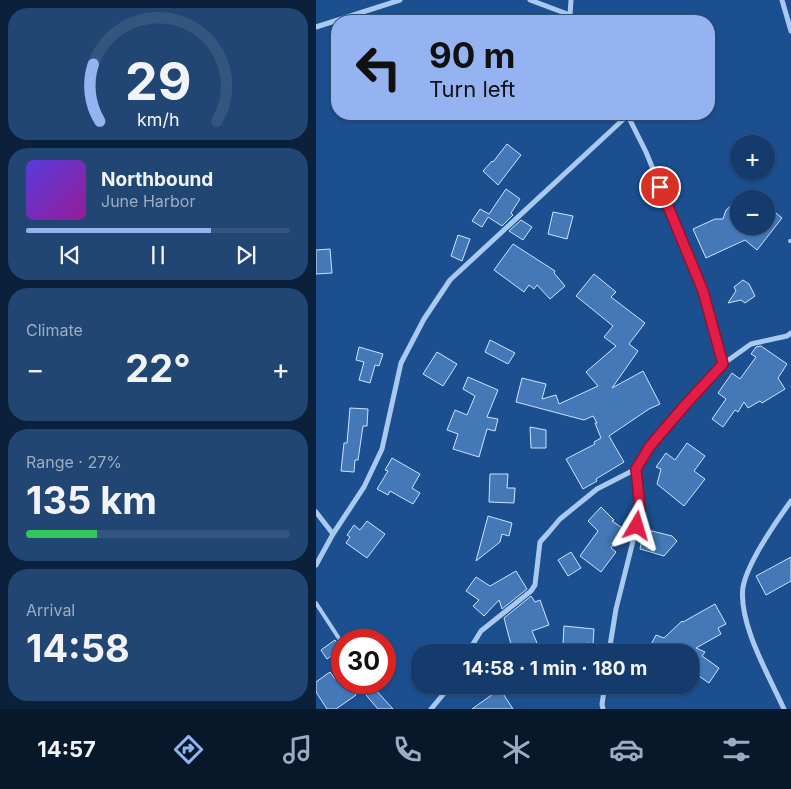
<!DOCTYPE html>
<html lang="en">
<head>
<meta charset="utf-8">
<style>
	:root { --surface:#143b6b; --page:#214673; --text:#f1f3f6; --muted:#9dadc1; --line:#33557e; --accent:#95b2f1 }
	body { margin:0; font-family:Inter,sans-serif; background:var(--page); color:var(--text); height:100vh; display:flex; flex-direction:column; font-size:19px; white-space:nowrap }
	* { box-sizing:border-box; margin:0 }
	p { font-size:16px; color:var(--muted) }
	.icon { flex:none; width:28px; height:28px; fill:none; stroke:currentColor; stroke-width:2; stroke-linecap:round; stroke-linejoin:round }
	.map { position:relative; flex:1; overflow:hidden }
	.panel { display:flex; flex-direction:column; gap:8px; padding:8px; background:#0b203b; width:316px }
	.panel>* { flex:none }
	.top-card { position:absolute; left:15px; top:15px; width:384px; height:105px; border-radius:20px; box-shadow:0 1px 4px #0004,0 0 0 1px var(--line); background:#95b2f1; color:#111; overflow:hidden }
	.buttons { position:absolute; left:414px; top:135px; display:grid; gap:10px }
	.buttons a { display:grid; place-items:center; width:45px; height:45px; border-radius:50%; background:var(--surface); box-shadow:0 1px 4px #0004,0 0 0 1px var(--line); font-size:25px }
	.speed { position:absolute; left:15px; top:629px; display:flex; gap:10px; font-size:25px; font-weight:700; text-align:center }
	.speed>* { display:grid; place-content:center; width:65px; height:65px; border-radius:50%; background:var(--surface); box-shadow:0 1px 4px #0004,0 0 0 1px var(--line); line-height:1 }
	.speed .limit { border:8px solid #d22; background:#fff; color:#111 }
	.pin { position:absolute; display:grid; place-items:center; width:42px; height:42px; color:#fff; margin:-21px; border:2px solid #fff; border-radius:50%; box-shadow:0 1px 5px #0007 }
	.me { position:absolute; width:55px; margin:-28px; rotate:7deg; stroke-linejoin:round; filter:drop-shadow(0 0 4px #0008) }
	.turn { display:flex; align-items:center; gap:18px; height:105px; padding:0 15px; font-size:22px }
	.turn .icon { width:65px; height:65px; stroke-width:2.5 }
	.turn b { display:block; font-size:35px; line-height:42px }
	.big { font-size:38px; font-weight:700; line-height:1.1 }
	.panel .tile { flex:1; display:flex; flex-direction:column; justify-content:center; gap:8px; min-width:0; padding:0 18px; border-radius:20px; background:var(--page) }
	.panel .dial { align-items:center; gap:0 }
	.dial svg { height:130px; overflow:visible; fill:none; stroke:var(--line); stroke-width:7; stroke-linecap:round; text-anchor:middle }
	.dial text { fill:var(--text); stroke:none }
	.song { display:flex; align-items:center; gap:15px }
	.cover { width:60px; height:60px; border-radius:8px; background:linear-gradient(135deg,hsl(250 70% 55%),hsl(300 70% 35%)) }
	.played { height:5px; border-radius:2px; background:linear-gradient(90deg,var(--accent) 70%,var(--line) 70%) }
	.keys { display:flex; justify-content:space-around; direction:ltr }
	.heat { display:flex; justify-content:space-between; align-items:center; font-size:28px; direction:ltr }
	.charge { height:8px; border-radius:4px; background:linear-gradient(90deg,#34c759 27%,var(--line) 0) }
	.trip { position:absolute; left:95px; top:644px; width:288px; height:50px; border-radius:20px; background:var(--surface); box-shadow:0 1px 4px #0004,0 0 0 1px var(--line); font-weight:700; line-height:50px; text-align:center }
	.dock { display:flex; height:80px; justify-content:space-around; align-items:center; background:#08182b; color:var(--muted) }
	.dock .icon { width:35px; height:35px }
	.dock .current { color:var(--accent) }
	.dock b { font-size:22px; color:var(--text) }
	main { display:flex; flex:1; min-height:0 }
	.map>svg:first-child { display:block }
</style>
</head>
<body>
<main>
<section class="panel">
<div class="tile dial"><svg viewBox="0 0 100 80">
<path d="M14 69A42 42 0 1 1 86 69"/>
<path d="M14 69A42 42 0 0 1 10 34" stroke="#95b2f1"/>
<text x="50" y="56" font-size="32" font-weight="700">29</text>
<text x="50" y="72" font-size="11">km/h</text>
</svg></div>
<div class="tile">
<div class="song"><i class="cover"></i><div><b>Northbound</b><p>June Harbor</p></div></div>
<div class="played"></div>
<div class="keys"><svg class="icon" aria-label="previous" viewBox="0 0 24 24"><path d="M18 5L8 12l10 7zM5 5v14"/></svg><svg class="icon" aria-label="pause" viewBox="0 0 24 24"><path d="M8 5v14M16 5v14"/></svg><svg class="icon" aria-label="next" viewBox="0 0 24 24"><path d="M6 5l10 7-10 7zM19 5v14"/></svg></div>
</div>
<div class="tile"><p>Climate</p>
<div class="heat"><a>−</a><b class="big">22°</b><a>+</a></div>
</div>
<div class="tile"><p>Range · 27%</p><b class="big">135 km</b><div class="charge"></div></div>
<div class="tile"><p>Arrival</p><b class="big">14:58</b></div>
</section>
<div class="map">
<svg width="475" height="709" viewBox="0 0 475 709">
	<rect width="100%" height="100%" fill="#1b4f8f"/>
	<path fill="#4478b7" stroke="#cfe3fa" d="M191,144L205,155L182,185L167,171L176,161L177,162Z
		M190,189L204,199L195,213L197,215L186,226L172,217L166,227L156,221L164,209L173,214Z
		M422,200V226H450V205L466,218L441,250L429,240L390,258L377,229L399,219H407L410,210Z
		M237,212L257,216L251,239L232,234Z
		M205,220L216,227L207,240L193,231Z
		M142,235L154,239L146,261L135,256Z
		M197,244L239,271L238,273L249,286L234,299L221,285L218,289L213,285L208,292L178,270Z
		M14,249L16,273L0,274V250Z
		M278,274L300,292L295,297L329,323L313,344L322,351L296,388L327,371L344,404L333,409L293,436L308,462L280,479L281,481L267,489L250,459L279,444L278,442L285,438L279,423H281L277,416L268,420L200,402L206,378L230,384L226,399L240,395L243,404L282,386L270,372L300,346L288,337L297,326L260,296Z
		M427,280L433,284L439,296L429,303L425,300L412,303L420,291L418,287Z
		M174,340L199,353L192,364L169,352Z
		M445,346L471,364L462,378L469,389L446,403L444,401L432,408L428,402L422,412L419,410L407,427L396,419L410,399L402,393L416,373L424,379L440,357L435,354L440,347Z
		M43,347L67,354L63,366L59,365L54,383L43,380L48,362L40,360Z
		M121,352L141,364L127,386L107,374Z
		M152,377L182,390L171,417L182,419L179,431L171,429L163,457L137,449L142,434L131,430L139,410L151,415L159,396L147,389Z
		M34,408L52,409L51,426H47L42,460H39L38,472L25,471L28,443H31Z
		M214,427L230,430V448H215Z
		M371,443L389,456L378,471L389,479L368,506L341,484L345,469L340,467L350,453L359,460Z
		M76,458L104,474L96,488L104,493L97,504L74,491L72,495L61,489L72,471L69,470Z
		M174,474H192L191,488H199L198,503L173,502Z
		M285,507L298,520L296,521L308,529L295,548L300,552L285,572L264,556L282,531L272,521Z
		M172,516L196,523L193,536L186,534L184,542L160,561Z
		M51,521L69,534L51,558L30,543L34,537L31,535L38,525L44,530Z
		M328,529L356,536L361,541L348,556L324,549Z
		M255,552L265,568L252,576L242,560Z
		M475,557V581L450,595L440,576Z
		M200,571L211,589L186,609L183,600L168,616L157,606L163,600L150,591L160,577L174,586Z
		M215,596L219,602L224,600L233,625L216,631L223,648L197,652L188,618Z
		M399,604L410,624L402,628L405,634L380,648L389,652L386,656L403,668L393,683L374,670V651L371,652H331L340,635L348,638L366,621L367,622Z
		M248,626L278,629L277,644L271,643V652H249L250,644H247Z
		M19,640L25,649L11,659L5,650Z
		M14,672L19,679L26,674V682H32L40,695L20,709H11L0,692V682Z
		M58,688L77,709H62L50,695Z
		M184,689L197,709H156Z"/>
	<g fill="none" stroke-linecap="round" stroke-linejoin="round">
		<path stroke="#a9c9ee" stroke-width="4" d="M474,241H475
			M0,603L26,643"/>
		<path stroke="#a9c9ee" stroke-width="5" d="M214,0L254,15L258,21
			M466,0L475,31
			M254,15L255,0
			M0,27L84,0
			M311,114L330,152L387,291L407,364
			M0,512L17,534
			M0,565L17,534L48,487L66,449L85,363L108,319L134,280L312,115
			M152,652L165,631L215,591L219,585L224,542L233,532L244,519L281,489L320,469
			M293,652L300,609L325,509L320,469L334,446L370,404L407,364L435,344L471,336L475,333
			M115,709L135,685
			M287,709L286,704L289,685
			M468,709C453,676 422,623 427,587C432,561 459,523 475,501"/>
	</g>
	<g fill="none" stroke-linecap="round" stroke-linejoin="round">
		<g stroke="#92132f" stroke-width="12">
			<path id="route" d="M321,526L324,508L320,469L334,446L370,404L407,364L387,291L344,187"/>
		</g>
		<use href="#route" stroke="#e11d48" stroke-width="9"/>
	</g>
</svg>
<div class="buttons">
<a>+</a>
<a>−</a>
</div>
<div class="speed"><div class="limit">30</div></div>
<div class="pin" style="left:344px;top:187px;background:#d93025"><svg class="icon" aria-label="arrive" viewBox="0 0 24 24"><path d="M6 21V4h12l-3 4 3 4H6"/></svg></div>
<svg class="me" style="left:321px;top:526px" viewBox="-20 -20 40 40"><path d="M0-17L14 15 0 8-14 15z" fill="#e11d48" stroke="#fff" stroke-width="4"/></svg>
<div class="trip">14:58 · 1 min · 180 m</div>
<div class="top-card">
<div class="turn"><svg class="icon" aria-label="left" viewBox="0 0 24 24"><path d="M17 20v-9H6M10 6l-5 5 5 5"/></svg><div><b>90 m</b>Turn left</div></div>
</div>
</div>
</main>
<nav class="dock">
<b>14:57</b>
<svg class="icon current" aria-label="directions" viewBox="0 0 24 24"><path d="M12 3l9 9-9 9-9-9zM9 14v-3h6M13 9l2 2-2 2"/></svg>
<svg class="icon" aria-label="music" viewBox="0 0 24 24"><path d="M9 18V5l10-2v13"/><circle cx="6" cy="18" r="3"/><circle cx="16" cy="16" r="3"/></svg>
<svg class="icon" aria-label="phone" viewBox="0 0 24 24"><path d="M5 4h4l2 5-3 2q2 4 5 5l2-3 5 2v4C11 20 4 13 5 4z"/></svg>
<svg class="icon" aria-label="climate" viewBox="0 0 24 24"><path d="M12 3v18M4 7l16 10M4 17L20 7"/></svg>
<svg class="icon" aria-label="car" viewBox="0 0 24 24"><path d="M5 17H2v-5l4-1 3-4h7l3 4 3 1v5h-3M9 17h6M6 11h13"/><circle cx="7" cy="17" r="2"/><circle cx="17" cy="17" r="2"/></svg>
<svg class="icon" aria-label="filters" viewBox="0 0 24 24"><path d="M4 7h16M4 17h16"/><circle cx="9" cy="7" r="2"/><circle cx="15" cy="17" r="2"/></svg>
</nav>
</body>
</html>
